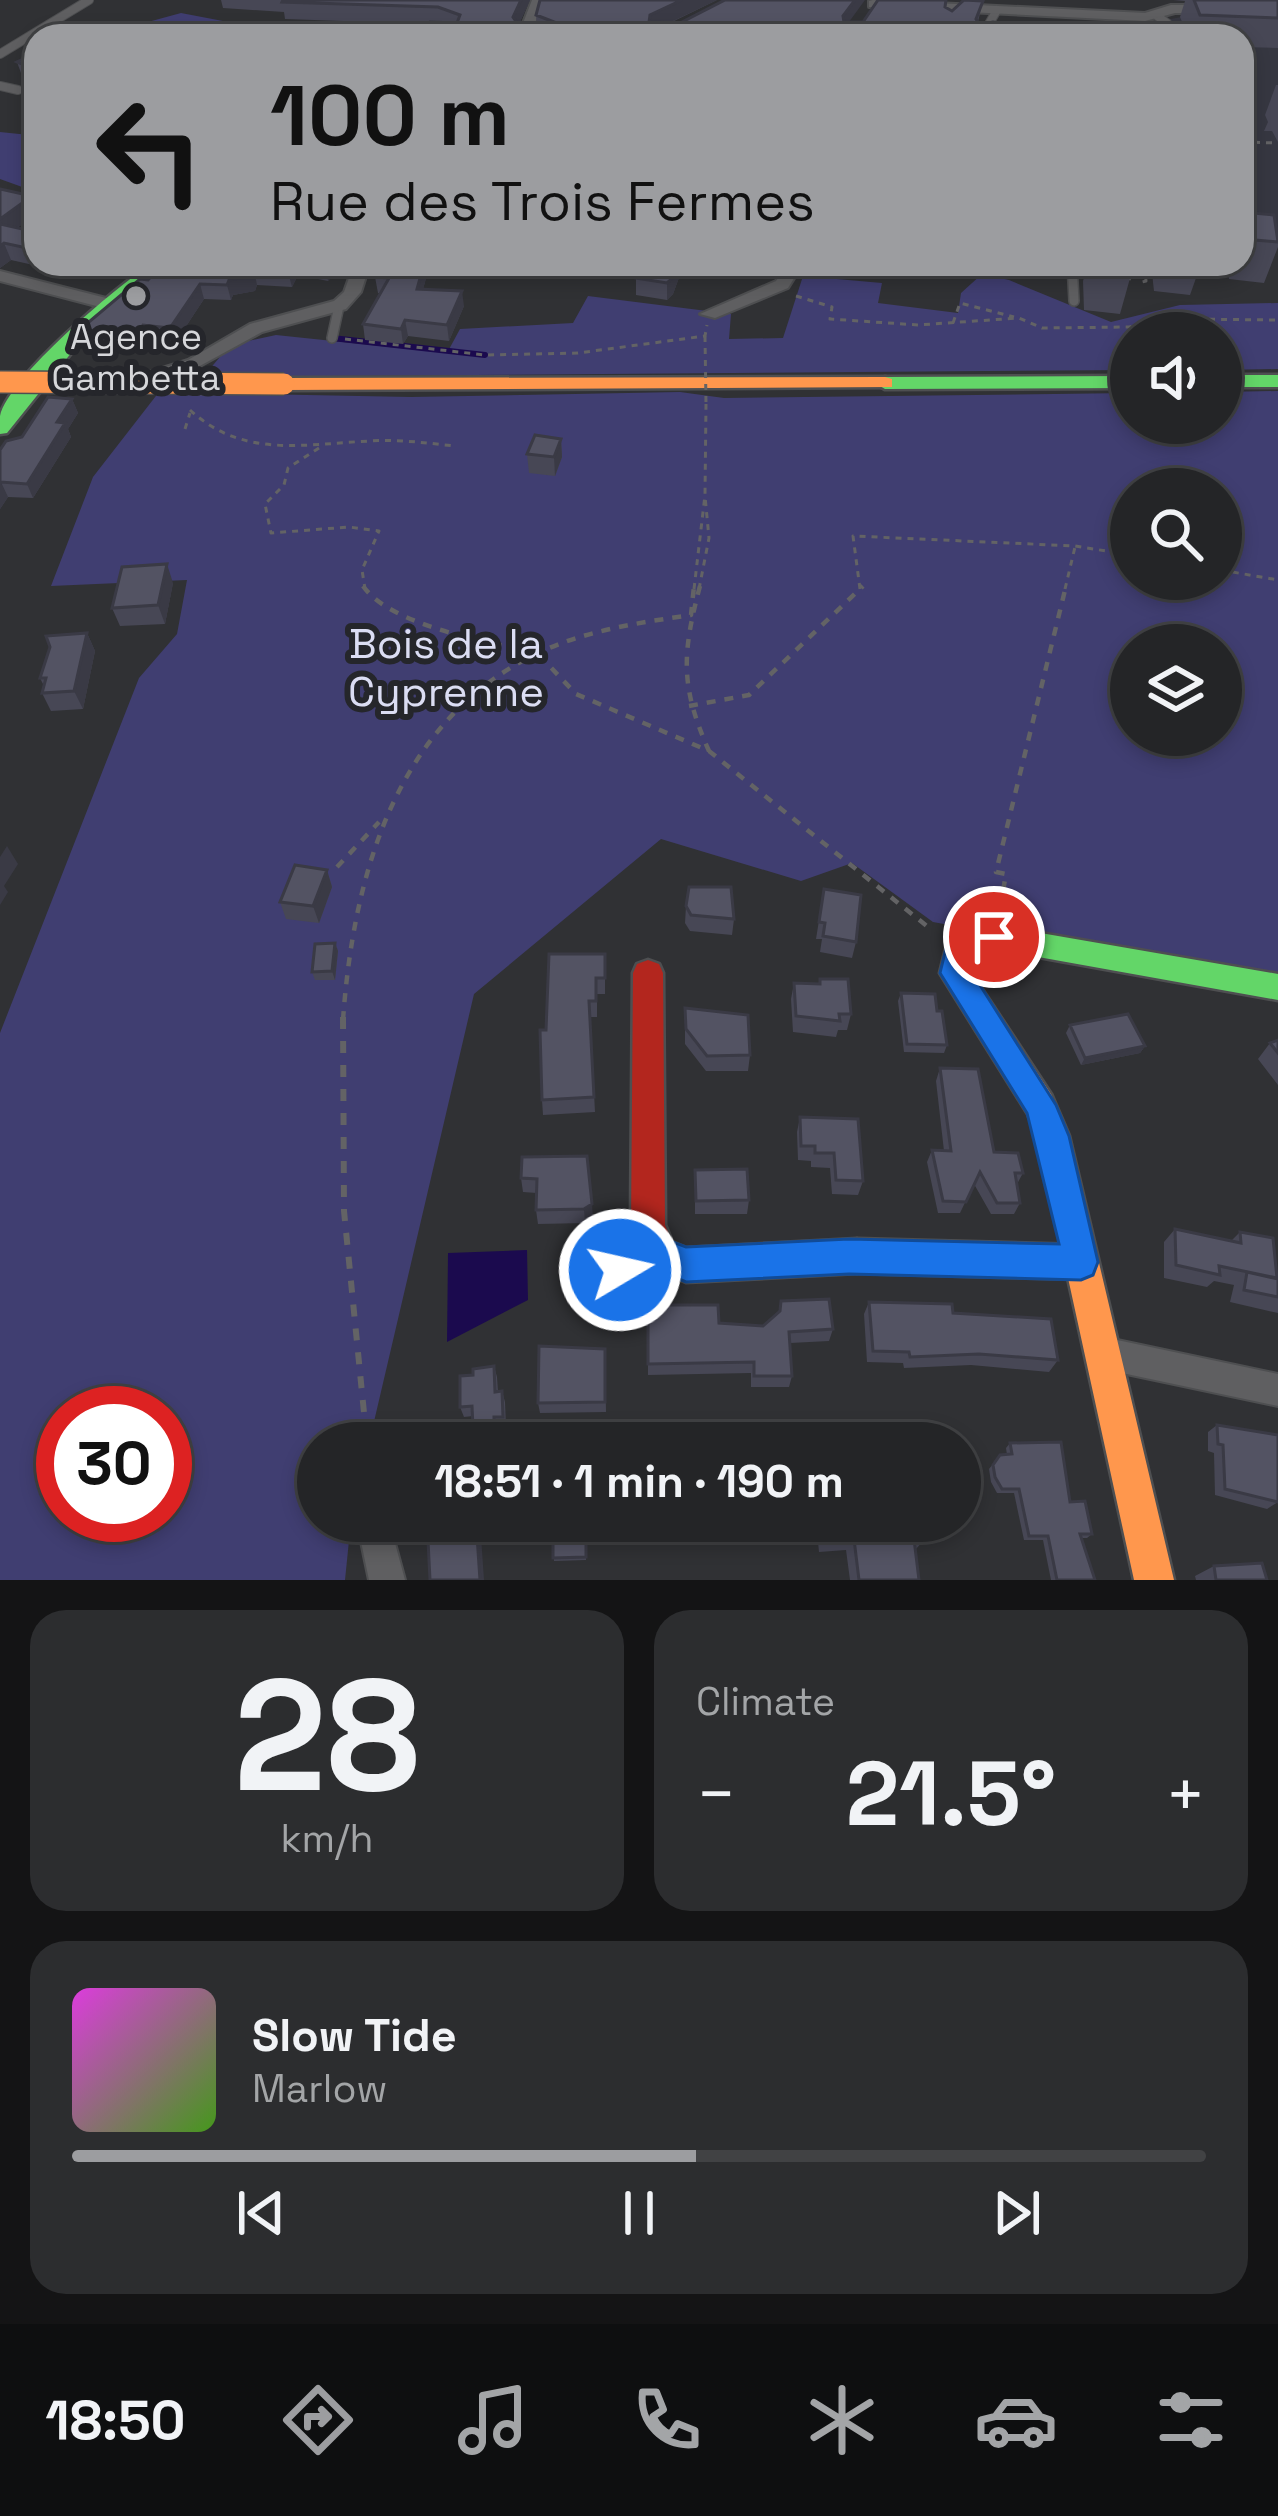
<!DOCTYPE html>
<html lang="en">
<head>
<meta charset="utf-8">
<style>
	:root { --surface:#242527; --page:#2c2d2f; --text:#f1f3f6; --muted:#a3a5a7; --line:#414244; --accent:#9c9da0 }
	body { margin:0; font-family:"Space Grotesk",sans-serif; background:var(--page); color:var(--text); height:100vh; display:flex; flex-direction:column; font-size:45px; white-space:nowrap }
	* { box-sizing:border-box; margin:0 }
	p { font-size:39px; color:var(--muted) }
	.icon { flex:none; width:66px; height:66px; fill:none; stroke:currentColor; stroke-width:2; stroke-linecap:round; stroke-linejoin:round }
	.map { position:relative; height:1580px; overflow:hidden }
	.sheet { display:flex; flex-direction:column; gap:30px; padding:30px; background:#141415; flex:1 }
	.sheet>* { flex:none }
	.top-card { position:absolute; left:24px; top:24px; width:1230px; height:252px; border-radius:36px; box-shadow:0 6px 18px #0003,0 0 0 3px var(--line); background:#9c9da0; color:#111; overflow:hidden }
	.tools { position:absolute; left:1110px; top:312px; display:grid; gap:24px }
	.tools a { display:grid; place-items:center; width:132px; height:132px; border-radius:50%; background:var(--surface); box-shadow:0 6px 18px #0003,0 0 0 3px var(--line); font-size:60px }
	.speed { position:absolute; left:36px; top:1386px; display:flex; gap:24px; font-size:60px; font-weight:700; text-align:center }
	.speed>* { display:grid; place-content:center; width:156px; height:156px; border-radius:50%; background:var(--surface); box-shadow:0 6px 18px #0003,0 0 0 3px var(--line); line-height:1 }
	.speed .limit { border:18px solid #d22; background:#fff; color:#111 }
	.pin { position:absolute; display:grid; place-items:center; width:102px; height:102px; color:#fff; margin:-51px; border:6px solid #fff; border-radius:50%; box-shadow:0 3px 12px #0007 }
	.me { position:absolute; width:132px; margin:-66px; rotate:81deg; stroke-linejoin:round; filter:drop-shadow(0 0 9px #0008) }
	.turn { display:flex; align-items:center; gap:42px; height:252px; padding:0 48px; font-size:54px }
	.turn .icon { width:156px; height:156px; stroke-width:2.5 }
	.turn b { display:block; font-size:84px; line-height:102px }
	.big { font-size:90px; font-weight:800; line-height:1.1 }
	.sheet .tile { flex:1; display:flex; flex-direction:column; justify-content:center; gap:18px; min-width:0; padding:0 42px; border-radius:36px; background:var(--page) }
	.sheet .dial { align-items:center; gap:0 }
	.dial b { font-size:156px; line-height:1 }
	.song { display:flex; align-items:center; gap:36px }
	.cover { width:144px; height:144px; border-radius:18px; background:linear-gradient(135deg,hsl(300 70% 55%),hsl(100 70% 35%)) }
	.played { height:12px; border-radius:6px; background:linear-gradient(90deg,var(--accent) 55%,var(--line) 55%) }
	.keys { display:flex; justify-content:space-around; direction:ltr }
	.heat { display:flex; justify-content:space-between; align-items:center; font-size:66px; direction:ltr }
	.sheet .tiles { flex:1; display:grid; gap:30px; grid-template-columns:1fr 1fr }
	.tile:last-child { grid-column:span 2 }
	.trip { position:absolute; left:297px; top:1422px; width:684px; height:120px; border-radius:60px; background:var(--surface); box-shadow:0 6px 18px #0003,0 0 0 3px var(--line); font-weight:800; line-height:120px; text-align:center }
	.dock { display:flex; height:192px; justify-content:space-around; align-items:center; background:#0e0f10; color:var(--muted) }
	.dock .icon { width:84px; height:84px }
	.dock .current { color:var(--accent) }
	.dock b { font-size:54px; color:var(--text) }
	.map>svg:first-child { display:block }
</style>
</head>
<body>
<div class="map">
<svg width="1278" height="1580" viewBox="0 0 1278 1580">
	<rect width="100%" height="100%" fill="#303134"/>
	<path fill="#363741" d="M1207,12L1278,21V231L1242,229V36H1094L1105,19L1166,20Z"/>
	<path fill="#403e71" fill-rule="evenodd" d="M181,13L249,26L296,28L285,36H168L148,22Z
		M36,128V192L0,179V132L29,135Z
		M982,274L1009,280L1111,322L1180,305L1278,303V369L1221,370V333H1131V370L203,377L230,345L276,335L447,353L460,329L573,323L588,296L731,314L729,339L783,338L803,276L882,283L878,303L958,313L961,293Z
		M1278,391V985L933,922L852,863L801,881L661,839L474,994L369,1443H318V1521H351L345,1580H0V1033L139,678L177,634L187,580L51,586L93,477L159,392L411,397L680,392L724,398L1131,393V423H1221V392ZM1131,489H1221V579H1131ZM1131,645H1221V735H1131ZM63,1413H165V1515H63Z"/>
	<path fill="#1b0a4e" d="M527,1250L528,1300L447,1342L448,1253Z"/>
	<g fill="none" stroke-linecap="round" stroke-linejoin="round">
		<path stroke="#1b0a4e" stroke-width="6" d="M332,338L485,355"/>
		<g stroke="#4e4f51" stroke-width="10">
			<path id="lane-far1" d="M35,33L106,36
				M982,36L997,10
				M1111,36L1123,26
				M1147,36L1167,23L1157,16
				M0,54L89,0
				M0,86L18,90
				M1242,92L1252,93"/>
		</g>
		<g stroke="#4e4f51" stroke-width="12">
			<path id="lane" d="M1072,264L1074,301
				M332,338L339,306"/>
		</g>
		<g stroke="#4e4f51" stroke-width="4">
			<path id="street" d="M532,0H544L530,36H518Z
				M873,0L1145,13L1171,5H1278V13H1175L1145,21L869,7V1Z
				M244,23L453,32L459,36L249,30L243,26Z
				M354,264H370L361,292L346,309L262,332L187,373L152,379L143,374L188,360L250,324L334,301L344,292Z
				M787,264H803L788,288L715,318L700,314L776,281Z
				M0,271L110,299L112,303L104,308L0,281Z
				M660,1239L671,1243L675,1254L671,1265L580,1301L569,1296L564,1285L569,1274Z
				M1103,1337L1278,1374V1406L1103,1369L1092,1364L1087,1353L1092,1342Z
				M363,1521H389L405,1580H369L359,1532Z"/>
		</g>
		<g stroke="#4e4f51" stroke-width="5">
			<path id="fast" d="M151,264H172L80,342L7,433L0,434C0,428 0,422 0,416C9,377 116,287 151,264Z
				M1221,375H1278V387H1221Z
				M1131,376V388L885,389L875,383L885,377Z
				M994,925L1278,974V1000L994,949L972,955L962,951L957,942L962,933Z
				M857,1239L1081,1245L1093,1250L1098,1262L1093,1274L1081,1279L857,1273L845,1268L840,1256L845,1244Z"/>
		</g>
		<g stroke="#4e4f51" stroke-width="5">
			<path id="slow" d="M885,377L892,379V387L284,390L274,384L284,378Z
				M972,929L982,933L987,942L982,951L973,954L970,971L1051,1094L1069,1136L1174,1580H1134L1037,1136L1028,1114L940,973L949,936Z"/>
		</g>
		<g stroke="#4e4f51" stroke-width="5">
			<path id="jam" d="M648,960L659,964L663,973L665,1225L672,1242L686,1248L857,1239L869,1244L874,1256L869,1268L857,1273L686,1282L648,1266L631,1226L633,973L637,964Z"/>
		</g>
		<path stroke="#636365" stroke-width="3" stroke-dasharray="6 6" stroke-linecap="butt" d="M1242,128L1248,110
			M1242,142L1278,143
			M1129,280L1134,266L1140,268L1142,282L1146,281L1145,269L1152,270
			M796,296L832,307L830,319L918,325L1019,318L1042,328L1129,327L1181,319L1278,320
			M953,323L960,303L1014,317
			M345,339L485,355L578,353L705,336L707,325
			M190,410C243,459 304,444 370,441C398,439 426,443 455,446
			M185,429L190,413
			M319,448L288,468L284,485L265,504L271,533L349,527L379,531L362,570L365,589
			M1221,570L1278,580
			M694,589L705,495L706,404
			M699,589L709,538L705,496
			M860,589L853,536L1075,546L1131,555
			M1065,589L1075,547"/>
		<path stroke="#636365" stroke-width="4.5" stroke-dasharray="9 9" stroke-linecap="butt" d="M363,586C391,626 489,642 535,653
			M700,586C682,654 680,686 709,751
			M539,655L576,694L709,751L933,931
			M689,706L749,695L863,586
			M337,867L379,822
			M1000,908L1006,874L996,872L1066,586
			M343,1020C353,879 394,725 532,656C581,631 637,623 691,615L694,586"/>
		<path stroke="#636365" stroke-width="6" stroke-dasharray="12 12" stroke-linecap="butt" d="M343,1017L344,1211L367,1443"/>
		<use href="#lane-far1" stroke="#5f5f61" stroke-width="8"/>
		<use href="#lane" stroke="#5f5f61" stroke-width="9"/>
		<use href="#street" fill="#5f5f61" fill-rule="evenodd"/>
		<use href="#fast" fill="#63d668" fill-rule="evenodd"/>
		<use href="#slow" fill="#ff974d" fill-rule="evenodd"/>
		<use href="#jam" fill="#b3261e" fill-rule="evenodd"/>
		<g stroke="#4e4f51" stroke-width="24" stroke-linecap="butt">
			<path id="slow-bridge" d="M0,382L284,384"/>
		</g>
		<path stroke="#636365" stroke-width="3" stroke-dasharray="6 6" stroke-linecap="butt" d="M705,336L706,404"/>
		<use href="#slow-bridge" stroke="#ff974d" stroke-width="21"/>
	</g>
	<path fill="#474755" d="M221,0H530L518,26V36H427L426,28L429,24L285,19L284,12L223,8Z
		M717,0L670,23L863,22L945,7L952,11L963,0H955H983L978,22L980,25L1024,36H548L537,32L536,15Z
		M1173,0H1278V48L1242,47V36H1188L1180,17L1185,1Z
		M308,25L387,28L388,36H310Z
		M36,53V79L21,73L17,62Z
		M1276,85H1278V142L1272,131H1264L1268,122L1265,115Z
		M0,189L32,196L36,214L17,228L36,232V264H52L51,269L11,260L0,268Z
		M1242,212L1278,234V247L1264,283L1229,279L1227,264H1242Z
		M163,264H342L328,281L298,275L292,287L257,285L255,291L233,295L231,300L204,299L175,343L148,340L143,350L83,347L77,332L148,280Z
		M430,264L423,289L464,306L449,341L408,336L403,344L365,340L363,324L380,293H378L375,277Z
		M684,264L673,294L667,300L636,295V278Z
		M1088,264H1134L1120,314L1084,310L1083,281Z
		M1151,264H1201L1190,295L1154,291Z
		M72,399L78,413L68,429L71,437L33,498L8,497L0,509V450L22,437Z
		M561,439L562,457L555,476L529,473L527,454Z
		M173,583L165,624L120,626L112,608Z
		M87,633L95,651L83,709L51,711L42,693L44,686L40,678L50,647Z
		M327,870L332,887L319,923L286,919L280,902Z
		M824,889L856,942L852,958L820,952L822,939H816Z
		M686,906L734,919L732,935L690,931L685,923Z
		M335,943L338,951L335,980H315L312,972Z
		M605,954V994H597V1017H590L595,1112L543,1115L542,1100L546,1030Z
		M820,979L851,1014L847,1030H838L836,1037L793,1032L791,999L794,983L819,984Z
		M901,993L937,1011L947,1045L944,1053L904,1052L898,1001Z
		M685,1008L750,1055L748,1071H706L685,1044Z
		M1070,1025L1145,1046L1140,1053L1081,1065L1066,1033Z
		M1278,1040V1085L1258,1059L1270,1043Z
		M940,1068L994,1152L1023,1173L1017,1184L1020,1203L1014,1214H991L974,1184L960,1213H938L927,1162L932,1150L944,1151L936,1081Z
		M800,1117L863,1181L858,1195L832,1194L830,1168L811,1167V1161L798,1160L797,1132Z
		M522,1157L593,1218L585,1223L538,1224L536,1210L537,1193L523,1192L521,1178Z
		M695,1170L749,1200L747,1214H695Z
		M1175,1229L1231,1241L1240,1232L1278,1279V1313L1230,1302L1234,1285L1214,1281L1207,1287L1164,1278V1242Z
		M781,1301L833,1329L829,1341L790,1343L792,1376L789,1387H751V1373L648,1375V1305L719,1323L763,1326L778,1314Z
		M869,1302L953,1313L1058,1360L1049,1372L971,1365L904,1368L903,1363L867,1362L864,1314Z
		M605,1349L606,1412L540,1413L538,1403Z
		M494,1366L497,1377L498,1392L502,1391L505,1402L506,1427H497V1436L477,1438L473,1428V1416L464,1417L460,1407L473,1375Z
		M1217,1425L1278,1435V1502L1267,1509L1215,1495L1214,1453L1208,1451V1432Z
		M1010,1443L1070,1502L1092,1534L1087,1538H1082L1095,1580H1051L1043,1540H1024L1014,1493H997L991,1482L989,1469L1000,1455H1007L1006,1448Z
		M587,1521L586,1560L554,1561L553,1531H550L549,1527Z
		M816,1521H924L926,1538L915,1550L919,1580H850L846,1550L819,1552Z
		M1214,1566L1267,1580H1196L1195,1576Z"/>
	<path fill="#3a3a45" d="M521,0H530L518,26V36H512L513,17Z
		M682,0H717L650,32L649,22L650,15Z
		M855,0H865L841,33L843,16Z
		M32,196L36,214L1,239L0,219Z
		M4,243L11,260L0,268V246Z
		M292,264H295L298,275L292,287L288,272Z
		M326,264H342L328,281L325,266Z
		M424,264H430L419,304L417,289Z
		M679,264H684L673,294L667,300V283Z
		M254,270L257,285L255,291L233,295L231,300L227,285L229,280Z
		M200,284L204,299L175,343L170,328Z
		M462,291L464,306L449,341L447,325Z
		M405,320L408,336L403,344L401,329Z
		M143,325L148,340L143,350L138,334Z
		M72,399L78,413L68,429L71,437L33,498L27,484L57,422Z
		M561,439L562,457L555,476L554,457Z
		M1,482L8,497L0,509V484Z
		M167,564L173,583L165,624L158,605Z
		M87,633L95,651L83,709L74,691Z
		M7,846L18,864L4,886L8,892L0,905V857Z
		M327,870L332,887L319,923L313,906Z
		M335,943L338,951L335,980L332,971Z
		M1145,1046L1140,1053L1081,1065L1085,1058Z
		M592,1204L593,1218L585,1223L584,1209Z
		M476,1521H480L484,1580H480Z"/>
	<path fill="#535363" stroke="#3a3a45" stroke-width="3" d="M283,0H521L513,17L517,23L512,36H438L426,28L430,22L457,23L460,15L438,7L282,2Z
		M540,0H682L650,15L649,22L680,23L725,0H855L843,16L844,22H863L878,0H946L945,7L952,11L964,0L983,1L976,19L980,25L993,22L1026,27L1023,36H590L536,15Z
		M1194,0H1278V18L1200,15Z
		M308,25L387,28L383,36H323Z
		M1066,31V36H1044L1043,33Z
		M186,33L190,36H74L77,35Z
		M36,53V70L17,62Z
		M0,189L32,196L0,219Z
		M1242,212L1274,215L1278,242L1244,239Z
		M0,224L36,232V250L4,243L0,246Z
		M163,264H292L288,272L254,270L251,276L229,280L227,285L200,284L170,328L143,325L138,334L77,332L140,279L148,280Z
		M380,264H424L417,289L462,291L447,325L405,320L401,329L363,324L389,278L375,277Z
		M642,264H679L674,277L667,283L636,278Z
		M48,397L72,399L57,422L65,423L27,484L1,482L0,484V450L6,441L22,437Z
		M535,435L561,439L554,457L527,454Z
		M167,564L158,605L112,608L122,567Z
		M87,633L74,691L42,693L46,678H40L50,647L46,636Z
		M295,865L327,870L313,906L280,902Z
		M689,887H731L734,919L691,915L686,906Z
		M824,889L861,895L856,942L823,936L825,923L819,922Z
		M335,943L332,971L312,972L315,944Z
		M549,954H605V978H596V1001H589L594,1097L542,1100L540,1030H546Z
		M820,979H848L851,1014H839L840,1021L796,1016L794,983L820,984Z
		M901,993L935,994L937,1011H942L947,1045L907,1044Z
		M685,1008L748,1015L750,1055L707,1056L686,1029Z
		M1128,1014L1145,1046L1085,1058L1070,1025Z
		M1278,1040V1053L1270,1043Z
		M940,1068L978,1069L994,1152L1018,1153L1023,1173H1015L1020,1203H997L980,1172L966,1202L943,1201L932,1150L951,1151Z
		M800,1117L858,1119L863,1181L836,1180L834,1153H815V1146H801Z
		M587,1156L592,1204L584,1209L536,1210L537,1179L521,1178L522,1157Z
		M747,1169L749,1200L696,1201L695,1170Z
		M1175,1229L1241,1243L1240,1232L1273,1238L1277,1278L1219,1266L1220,1275L1176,1265Z
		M1247,1272L1278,1279V1297L1244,1290Z
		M829,1299L833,1329L789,1332L792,1376H754V1362L648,1364V1305H718L719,1323L763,1326L780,1311L781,1301Z
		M869,1302L952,1304L953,1313L1051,1319L1058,1360L979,1354L910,1357L909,1352L873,1351Z
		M539,1346L605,1349V1402L538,1403Z
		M494,1366L495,1392L502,1391L503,1417H494V1426L473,1428L472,1406L460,1407V1376L473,1375V1369Z
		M1217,1425L1278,1435V1502L1225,1489L1223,1445L1218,1444Z
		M1061,1442L1070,1502L1085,1501L1092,1534H1080L1095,1580H1057L1048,1536H1029L1019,1489H1002L995,1477L993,1465L1000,1455L1012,1454L1010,1443Z
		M427,1521H476L480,1580H430Z
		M549,1521H586V1557L553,1558V1526L549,1527Z
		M823,1521H924L926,1538L914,1539L919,1580H859L854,1539L826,1540Z
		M1262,1563L1267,1580H1216L1214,1566Z"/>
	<path fill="#1a73e8" stroke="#114b97" stroke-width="3" d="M994,924L1004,928L1009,937L1004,946L973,955L971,971L1056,1105L1069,1136L1098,1262L1093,1275L1081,1280L849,1274L686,1282L660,1271L620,1287L607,1282L602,1270L607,1257L660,1237L686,1247L849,1239L1059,1244L1027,1113L940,973L949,936Z"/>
	<circle fill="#9c9da0" stroke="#25262b" stroke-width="4.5" cx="136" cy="296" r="12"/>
	<g text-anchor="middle" stroke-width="12" stroke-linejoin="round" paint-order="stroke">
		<g font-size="36" fill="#d6d7da" stroke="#25262b">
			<text x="136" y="349">Agence<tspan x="136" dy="41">Gambetta</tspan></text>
		</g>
		<g font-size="42" fill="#dbddf3" stroke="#25262b">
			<text x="446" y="658">Bois de la<tspan x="446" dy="48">Cyprenne</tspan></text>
		</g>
	</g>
</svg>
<div class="tools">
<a><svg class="icon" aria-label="sound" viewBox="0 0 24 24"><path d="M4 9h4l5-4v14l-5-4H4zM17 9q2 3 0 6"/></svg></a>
<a><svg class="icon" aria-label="search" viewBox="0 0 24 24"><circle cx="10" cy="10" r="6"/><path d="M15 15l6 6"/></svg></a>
<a><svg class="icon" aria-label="layers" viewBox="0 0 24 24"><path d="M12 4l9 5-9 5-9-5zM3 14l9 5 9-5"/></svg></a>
</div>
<div class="speed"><div class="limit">30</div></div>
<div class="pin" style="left:994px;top:937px;background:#d93025"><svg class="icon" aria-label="arrive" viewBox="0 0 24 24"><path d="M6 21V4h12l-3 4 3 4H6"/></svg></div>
<svg class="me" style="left:620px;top:1270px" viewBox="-20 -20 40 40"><circle r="17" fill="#1a73e8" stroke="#fff" stroke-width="3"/><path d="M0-11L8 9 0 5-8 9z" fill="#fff"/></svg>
<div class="trip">18:51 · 1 min · 190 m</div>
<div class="top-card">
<div class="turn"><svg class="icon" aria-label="left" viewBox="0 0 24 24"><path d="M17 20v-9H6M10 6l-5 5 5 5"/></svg><div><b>100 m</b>Rue des Trois Fermes</div></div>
</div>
</div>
<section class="sheet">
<div class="tiles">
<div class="tile dial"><b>28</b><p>km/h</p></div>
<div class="tile"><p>Climate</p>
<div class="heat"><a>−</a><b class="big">21.5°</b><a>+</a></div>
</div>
<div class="tile">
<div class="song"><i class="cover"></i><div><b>Slow Tide</b><p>Marlow</p></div></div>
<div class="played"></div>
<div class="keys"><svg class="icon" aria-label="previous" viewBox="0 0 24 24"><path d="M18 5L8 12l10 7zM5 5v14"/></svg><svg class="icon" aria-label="pause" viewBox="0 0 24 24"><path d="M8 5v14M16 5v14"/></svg><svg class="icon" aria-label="next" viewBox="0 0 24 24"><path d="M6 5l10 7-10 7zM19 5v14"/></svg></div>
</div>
</div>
</section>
<nav class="dock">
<b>18:50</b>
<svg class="icon current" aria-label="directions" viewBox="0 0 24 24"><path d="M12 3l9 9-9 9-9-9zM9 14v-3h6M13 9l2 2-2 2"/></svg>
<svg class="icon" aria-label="music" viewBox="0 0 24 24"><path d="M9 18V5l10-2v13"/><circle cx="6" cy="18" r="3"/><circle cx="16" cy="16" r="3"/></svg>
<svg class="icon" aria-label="phone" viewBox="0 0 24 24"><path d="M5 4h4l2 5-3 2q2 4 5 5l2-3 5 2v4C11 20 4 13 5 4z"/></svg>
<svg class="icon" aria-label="climate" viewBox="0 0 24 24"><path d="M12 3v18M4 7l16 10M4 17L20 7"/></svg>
<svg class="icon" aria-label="car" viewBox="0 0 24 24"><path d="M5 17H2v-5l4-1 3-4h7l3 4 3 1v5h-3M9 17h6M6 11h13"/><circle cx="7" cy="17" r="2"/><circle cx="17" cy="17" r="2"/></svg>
<svg class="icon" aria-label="filters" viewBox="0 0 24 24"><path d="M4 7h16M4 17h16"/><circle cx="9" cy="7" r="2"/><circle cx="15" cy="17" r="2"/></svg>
</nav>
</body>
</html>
